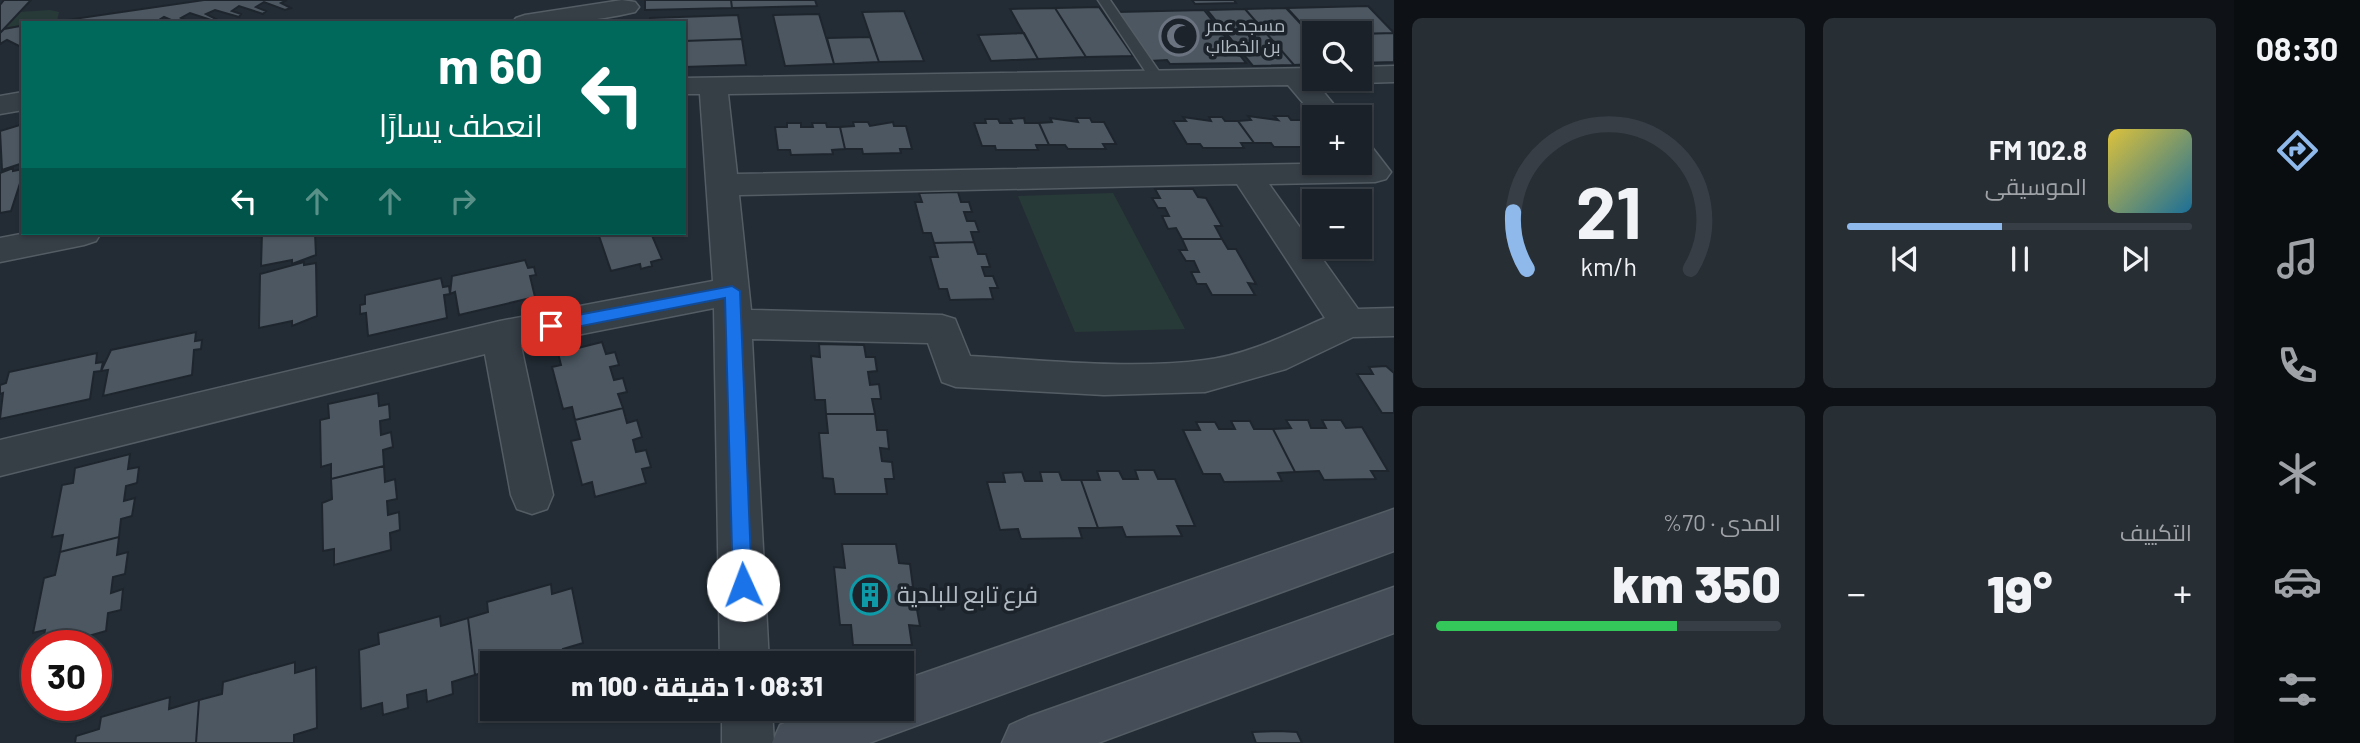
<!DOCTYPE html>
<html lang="ar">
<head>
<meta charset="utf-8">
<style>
	:root { --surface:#1a2128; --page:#272e34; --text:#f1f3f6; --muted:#9fa3a8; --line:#383e45; --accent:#8eb9ea }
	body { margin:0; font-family:Barlow,Cairo,sans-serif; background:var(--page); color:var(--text); direction:rtl; height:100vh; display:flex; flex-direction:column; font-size:26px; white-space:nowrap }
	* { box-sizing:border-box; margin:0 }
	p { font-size:23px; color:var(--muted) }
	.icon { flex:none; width:38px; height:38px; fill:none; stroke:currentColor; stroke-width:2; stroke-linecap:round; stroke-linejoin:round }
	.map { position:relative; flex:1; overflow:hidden; direction:ltr }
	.side { display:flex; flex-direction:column; gap:18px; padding:18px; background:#0e1216; width:840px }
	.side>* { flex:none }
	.guide { position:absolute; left:21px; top:21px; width:665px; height:214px; border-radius:0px; box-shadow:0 2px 5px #0004,0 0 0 2px var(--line); direction:rtl; background:#00695c; color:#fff; overflow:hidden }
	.buttons { position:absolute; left:1302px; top:21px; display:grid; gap:14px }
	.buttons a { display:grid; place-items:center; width:70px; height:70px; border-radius:0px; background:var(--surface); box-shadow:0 2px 5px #0004,0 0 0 2px var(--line); font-size:35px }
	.speed { position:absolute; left:21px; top:630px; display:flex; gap:14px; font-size:35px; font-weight:700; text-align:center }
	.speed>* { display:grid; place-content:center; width:91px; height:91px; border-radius:50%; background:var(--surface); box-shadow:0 2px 5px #0004,0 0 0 2px var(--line); line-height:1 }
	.speed .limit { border:10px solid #d22; background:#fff; color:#111 }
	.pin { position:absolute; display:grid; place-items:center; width:60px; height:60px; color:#fff; margin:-30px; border-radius:14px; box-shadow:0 4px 10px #0006 }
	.me { position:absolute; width:77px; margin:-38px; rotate:358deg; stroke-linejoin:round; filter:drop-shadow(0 0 5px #0008) }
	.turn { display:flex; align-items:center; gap:24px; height:147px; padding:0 28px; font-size:32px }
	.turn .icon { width:91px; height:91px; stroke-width:2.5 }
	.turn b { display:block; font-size:49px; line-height:60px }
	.lanes { display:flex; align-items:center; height:66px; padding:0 28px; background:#0003; justify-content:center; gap:35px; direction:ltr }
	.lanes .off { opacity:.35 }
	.big { font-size:52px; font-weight:800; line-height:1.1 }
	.side .tile { flex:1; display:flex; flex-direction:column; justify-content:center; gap:10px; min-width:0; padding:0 24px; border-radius:10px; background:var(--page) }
	.side .dial { align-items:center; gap:0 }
	.dial svg { height:182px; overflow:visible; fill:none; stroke:var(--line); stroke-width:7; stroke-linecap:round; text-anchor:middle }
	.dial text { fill:var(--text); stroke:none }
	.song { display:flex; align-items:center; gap:21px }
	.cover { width:84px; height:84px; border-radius:10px; background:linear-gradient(135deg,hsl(50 70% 55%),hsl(200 70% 35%)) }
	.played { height:7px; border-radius:4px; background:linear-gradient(90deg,var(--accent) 45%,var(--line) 45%) }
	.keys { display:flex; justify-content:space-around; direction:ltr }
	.heat { display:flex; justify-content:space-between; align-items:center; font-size:38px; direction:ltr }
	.charge { height:10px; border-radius:5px; background:linear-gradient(90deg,#34c759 70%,var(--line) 0) }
	.side .tiles { flex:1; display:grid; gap:18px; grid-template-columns:repeat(2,1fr) }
	.trip { position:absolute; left:480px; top:651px; width:434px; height:70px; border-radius:0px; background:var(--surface); box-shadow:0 2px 5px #0004,0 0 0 2px var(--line); font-weight:800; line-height:70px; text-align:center; direction:rtl }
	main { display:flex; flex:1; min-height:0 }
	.tabs { display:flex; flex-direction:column; width:126px; justify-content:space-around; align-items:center; background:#0a0d10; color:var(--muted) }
	.tabs .icon { width:49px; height:49px }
	.tabs .on { color:var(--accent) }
	.tabs b { font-size:32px; color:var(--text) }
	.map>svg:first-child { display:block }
</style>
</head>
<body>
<main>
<nav class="tabs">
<b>08:30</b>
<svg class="icon on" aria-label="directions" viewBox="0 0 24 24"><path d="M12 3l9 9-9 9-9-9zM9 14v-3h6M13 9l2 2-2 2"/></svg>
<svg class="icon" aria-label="music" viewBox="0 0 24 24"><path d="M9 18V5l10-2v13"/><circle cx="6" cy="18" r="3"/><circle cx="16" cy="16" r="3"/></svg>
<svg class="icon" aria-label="phone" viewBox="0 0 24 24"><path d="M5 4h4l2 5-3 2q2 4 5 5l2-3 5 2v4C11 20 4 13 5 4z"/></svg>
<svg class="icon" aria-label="climate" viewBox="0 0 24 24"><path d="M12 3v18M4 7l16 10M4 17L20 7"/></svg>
<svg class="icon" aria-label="car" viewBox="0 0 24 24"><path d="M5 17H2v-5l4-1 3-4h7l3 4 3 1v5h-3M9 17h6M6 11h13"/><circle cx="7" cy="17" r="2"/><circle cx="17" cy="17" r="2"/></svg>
<svg class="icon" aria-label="filters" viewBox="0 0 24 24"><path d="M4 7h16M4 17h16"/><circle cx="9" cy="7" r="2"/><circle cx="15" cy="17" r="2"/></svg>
</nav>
<section class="side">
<div class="tiles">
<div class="tile">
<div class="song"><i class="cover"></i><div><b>102.8 FM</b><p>الموسيقى</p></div></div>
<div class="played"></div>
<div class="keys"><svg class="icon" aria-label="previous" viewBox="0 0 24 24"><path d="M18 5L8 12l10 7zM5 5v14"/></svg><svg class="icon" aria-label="pause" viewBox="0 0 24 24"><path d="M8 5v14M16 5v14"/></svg><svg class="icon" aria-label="next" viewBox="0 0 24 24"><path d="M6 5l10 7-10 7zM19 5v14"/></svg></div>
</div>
<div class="tile dial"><svg viewBox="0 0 100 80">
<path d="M14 69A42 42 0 1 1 86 69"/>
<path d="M14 69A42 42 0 0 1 8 44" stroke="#8eb9ea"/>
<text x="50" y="56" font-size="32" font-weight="700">21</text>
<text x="50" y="72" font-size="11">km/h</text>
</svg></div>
<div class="tile"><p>التكييف</p>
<div class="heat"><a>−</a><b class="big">19°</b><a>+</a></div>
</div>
<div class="tile"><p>المدى · 70%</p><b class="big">350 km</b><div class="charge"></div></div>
</div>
</section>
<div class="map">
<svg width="1394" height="743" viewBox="0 0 1394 743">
	<rect width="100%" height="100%" fill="#232c35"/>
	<path fill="#283a38" d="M50,10L59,12L57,21L23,23V26L4,29L19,12Z
		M1113,193L1185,329L1075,332L1018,196Z"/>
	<path fill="#4c5761" stroke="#1e252d" stroke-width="2" d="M4,0H31L0,33V5Z
		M4,0H31L0,33V5Z
		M204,0H287L281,3L291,8L285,10L264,2L256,7L266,11L263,14L239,6L232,11L241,14L239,17L215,10L206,14L216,19L214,21L190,13L181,18L191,23H178L164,17L156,22L158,23H46Z
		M645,0H731L732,8L645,10Z
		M731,0H815L817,6L732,8Z
		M1192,0H1234L1236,3L1195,4Z
		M1368,6L1394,33L1312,35L1287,8Z
		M1099,7L1133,56L1086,57L1055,8Z
		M1055,8L1086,57L1038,59L1010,9Z
		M1286,8L1314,38V64L1294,65L1245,9Z
		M1245,9L1294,65L1253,66L1207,10Z
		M1204,10L1246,63L1170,64L1167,60L1149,61L1117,12Z
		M904,11L924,61L879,62L862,12Z
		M819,14L834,64L785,66L773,15Z
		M738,15L742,39L684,41V23H650V18Z
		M20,26L23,48L7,40L0,44V33L4,29Z
		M1024,33L1038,59L991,61L978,35Z
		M1394,33V62L1360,63V34Z
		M870,37L879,62L834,64L827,38Z
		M742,39L746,65L684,67V41Z
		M1248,116L1278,120L1274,116H1288L1291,120H1303L1314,135V142L1308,143L1311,147H1274L1271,143H1254L1238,121L1251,120Z
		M1183,117L1211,121L1209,117H1222L1225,121H1238L1254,143H1241L1244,148H1203L1200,144H1187L1173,121H1186Z
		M1024,118L1025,123H1039L1049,145H1036L1038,150H996L995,146H982L974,123H986L985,119H998L1000,123H1012L1010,119Z
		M1050,118L1078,122L1076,118H1090L1092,122H1104L1116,144H1103L1106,149H1068L1065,145H1049L1039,123L1052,122Z
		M853,122H868L870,126L893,122L894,126H906L912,149H900L901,153L863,154L862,149H845L840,127L854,126Z
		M787,123H801V127H813L812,123H826L827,127H840L845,149L832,150L833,154L791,155L790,150H778L775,127H787Z
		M23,124V163L2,170L0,131Z
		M13,168V171L23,169V174L11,211L0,213V173Z
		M1155,189H1193L1198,197L1206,198L1222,226H1215L1222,239H1182L1176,228L1168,229L1162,216H1169L1165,208H1158L1152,198H1160Z
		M958,192L961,202H969L972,212H964L967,221H975L979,232H971L974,242L934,243L931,233H923L915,202H922L919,193Z
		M262,233H315L316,255L292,264V260L261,266Z
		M598,233H651L662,259L651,262L652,266L641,269L640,264L611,271Z
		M1182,239H1222L1228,249H1236L1256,284L1248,283L1255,295H1212L1206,284H1197L1191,272H1199L1194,261H1186L1179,250H1187Z
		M974,242L978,254H986L990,267H982L985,276H993L998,288H990L993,299L950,300L947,289H939L930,257H938L934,243Z
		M525,260L528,268L534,267L536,275L530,276L535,297L459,315L455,292L450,294L452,276Z
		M304,262V265L316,263L317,316L292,326V321L259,328L260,274Z
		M441,278L443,287L449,286L450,294L444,295L447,318L368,336L366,313L360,314V305L365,304V295Z
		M196,332L195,341L202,340L201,349L194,350L192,375L103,396L108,370L101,371L111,350Z
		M602,342L606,354L615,352L619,365L610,367L614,380L623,378L627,392L618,394L623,408L575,420L572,407L563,409L552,367L561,365L558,353Z
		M819,344L864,345L866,357H875L877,371L868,372L870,385L879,384L881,399H872L875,414H826L825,400H815L811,356L820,357Z
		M97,353L96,363L103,362L101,371L94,372L90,399L0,419L3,393L0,394V385L6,383L9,372Z
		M1386,366L1394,373V413H1382L1357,374H1373L1369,367Z
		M378,393L379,406L389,404L390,419L380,421L381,435L391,432L393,447L383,450L384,466L331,479V464L321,467L320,420L329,418L328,404Z
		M623,408L627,423L637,420L642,437L633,440L636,452L646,450L651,467L642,469L646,483L595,497L592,482L582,485L571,441L580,439L575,420Z
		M826,414H875L877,430H887L889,449L880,448L882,461L892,462L894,479H885L887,494H835L833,479L823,478L819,433H828Z
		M1286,420H1308L1311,428H1326L1322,420H1341L1346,428L1362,427L1388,471H1371L1376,479L1324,480L1319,471L1295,472L1273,429L1291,428Z
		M1231,421H1250L1254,429H1273L1295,472L1278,473L1282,481L1224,482L1220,474H1203L1183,430H1200L1196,422H1215L1219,429H1235Z
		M130,454L128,469L139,467L137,483L126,486L124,501L135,498L132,516L121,519L119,537L60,552L63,535L52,537L62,485L73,483L75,468Z
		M384,466L385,482L395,479L397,499L387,501L388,515L399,512L400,530L390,533L391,550L334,565V549L323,551L322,503L332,499L331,479Z
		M1135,470H1154L1158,479H1175L1195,526H1177L1182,536L1126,537L1122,527L1098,528L1081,480H1100L1097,471H1119L1123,479H1138Z
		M1022,472L1025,481H1042L1040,472H1059L1062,480H1081L1098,528H1079L1082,538L1021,539L1018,529L1000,530L987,482H1005L1003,473Z
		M119,537L117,555L128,552L125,574L113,577L111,593L123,589L121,610L108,613L106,631L54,646H42L45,630L33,633L44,578L55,575L60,552Z
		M842,544H896L899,563L910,564L913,587H903L905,603L916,604L920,626L909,625L912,645H853L851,625H840L834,567L845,568Z
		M551,584L552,594L572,588L583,643L563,649L565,660L553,663H542L540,656L520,663H492V670L475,675L468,618L488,612L487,602Z
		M440,616L441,626L468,618L475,675L452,682L453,694L427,702L426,690L407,695L408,708L383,715L382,703L361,709L359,650L379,644L378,633Z
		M295,662V673L316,667L317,728L294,735V743H196L199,700L222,694L223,682Z
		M170,697L169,709L199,700L196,743H75L76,736L99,729L101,717Z
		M1279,731L1297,732L1302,743H1256L1252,732Z"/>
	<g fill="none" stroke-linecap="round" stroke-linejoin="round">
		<g stroke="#545c64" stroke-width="3">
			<path id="lane" d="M1098,0H1110L1165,80L1163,83H1153Z"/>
		</g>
		<g stroke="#545c64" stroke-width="3">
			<path id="street" d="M622,0L635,2L639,7L635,12C594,22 554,23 512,23L516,18L525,15Z
				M1394,66V82L1360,83L1349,79H1360V67Z
				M1314,68V79H1326L1317,84L1344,117H1315L1288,85L728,94L737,174L1360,163V143L1371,146L1391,172L1386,179L1375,182L1269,184L1358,309L1394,308V336L1353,337L1286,369L1205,392L1104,395L956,387L942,382L928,343L752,339L769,663H720L714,308L521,346L553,495L547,509L532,514L517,509L511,495L485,354L0,476V440L500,321L713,281L700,94H684V78ZM1237,184L1325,318C1286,335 1247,355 1205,360C1132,370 1043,360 970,356L955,319L942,315L751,310L739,195Z
				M23,92V110L0,114V96Z
				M26,233H101L96,241L84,245L0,262V238Z
				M722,709H772L774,743H722Z"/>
		</g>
		<g stroke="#545c64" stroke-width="3">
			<path id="secondary" d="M1394,509V551L869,743H772L780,725L821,709H901V681Z
				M1394,587V633L1098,743H1002L1010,725L1028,717Z"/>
		</g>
		<use href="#lane" fill="#363e46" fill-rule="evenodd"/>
		<use href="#street" fill="#363e46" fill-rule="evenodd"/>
		<use href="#secondary" fill="#454e58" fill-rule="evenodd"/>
	</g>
	<path fill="#1a73e8" stroke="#114b97" stroke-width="2" d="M732,286L740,291L752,585L749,592L743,594L736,592L733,585L725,298L551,332L544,326L551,320Z"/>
	<defs>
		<g id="mosque-ring" transform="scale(2.0125)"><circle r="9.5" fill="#1c232a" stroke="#6b7280" stroke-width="1.5"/><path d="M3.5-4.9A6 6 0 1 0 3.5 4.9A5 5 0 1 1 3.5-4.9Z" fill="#6b7280"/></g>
		<g id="building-ring" transform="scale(2.0125)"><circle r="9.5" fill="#1c232a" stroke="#0f9aa8" stroke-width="1.5"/><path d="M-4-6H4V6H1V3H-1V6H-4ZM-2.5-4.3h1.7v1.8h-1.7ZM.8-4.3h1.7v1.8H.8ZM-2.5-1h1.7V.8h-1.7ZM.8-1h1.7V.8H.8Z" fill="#0f9aa8"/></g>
	</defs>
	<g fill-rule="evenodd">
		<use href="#mosque-ring" x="1179" y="36"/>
		<use href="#building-ring" x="870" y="595"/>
	</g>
	<g text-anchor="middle" stroke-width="7" stroke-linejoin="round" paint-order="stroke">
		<g font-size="18" fill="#b1b9c2" stroke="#1c232a" text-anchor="start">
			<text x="1206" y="32">مسجد عمر<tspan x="1206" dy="21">بن الخطاب</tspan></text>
		</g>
		<g font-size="24" fill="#b1b9c2" stroke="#1c232a" text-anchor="start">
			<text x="897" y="603">فرع تابع للبلدية</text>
		</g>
	</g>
</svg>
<div class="buttons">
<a><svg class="icon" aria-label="search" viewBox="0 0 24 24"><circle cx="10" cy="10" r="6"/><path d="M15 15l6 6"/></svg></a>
<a>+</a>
<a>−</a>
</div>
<div class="speed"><div class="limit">30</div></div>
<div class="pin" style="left:551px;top:326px;background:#d93025"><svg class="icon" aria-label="arrive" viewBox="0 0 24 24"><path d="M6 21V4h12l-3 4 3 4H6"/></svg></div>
<svg class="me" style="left:743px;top:585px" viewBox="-20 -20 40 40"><circle r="19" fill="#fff"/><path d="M0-13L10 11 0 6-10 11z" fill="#1a73e8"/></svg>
<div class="trip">08:31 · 1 دقيقة · 100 m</div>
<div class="guide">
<div class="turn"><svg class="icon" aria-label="left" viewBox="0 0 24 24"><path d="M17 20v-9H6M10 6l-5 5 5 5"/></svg><div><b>60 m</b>انعطف يسارًا</div></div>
<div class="lanes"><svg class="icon" aria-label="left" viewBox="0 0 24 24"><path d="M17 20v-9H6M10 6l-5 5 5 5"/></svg><svg class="icon off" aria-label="ahead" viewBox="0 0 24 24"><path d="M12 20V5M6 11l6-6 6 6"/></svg><svg class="icon off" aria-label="ahead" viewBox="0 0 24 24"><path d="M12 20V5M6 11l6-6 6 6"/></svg><svg class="icon off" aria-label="right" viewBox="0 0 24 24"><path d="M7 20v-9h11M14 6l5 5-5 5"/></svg></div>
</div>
</div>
</main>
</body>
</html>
